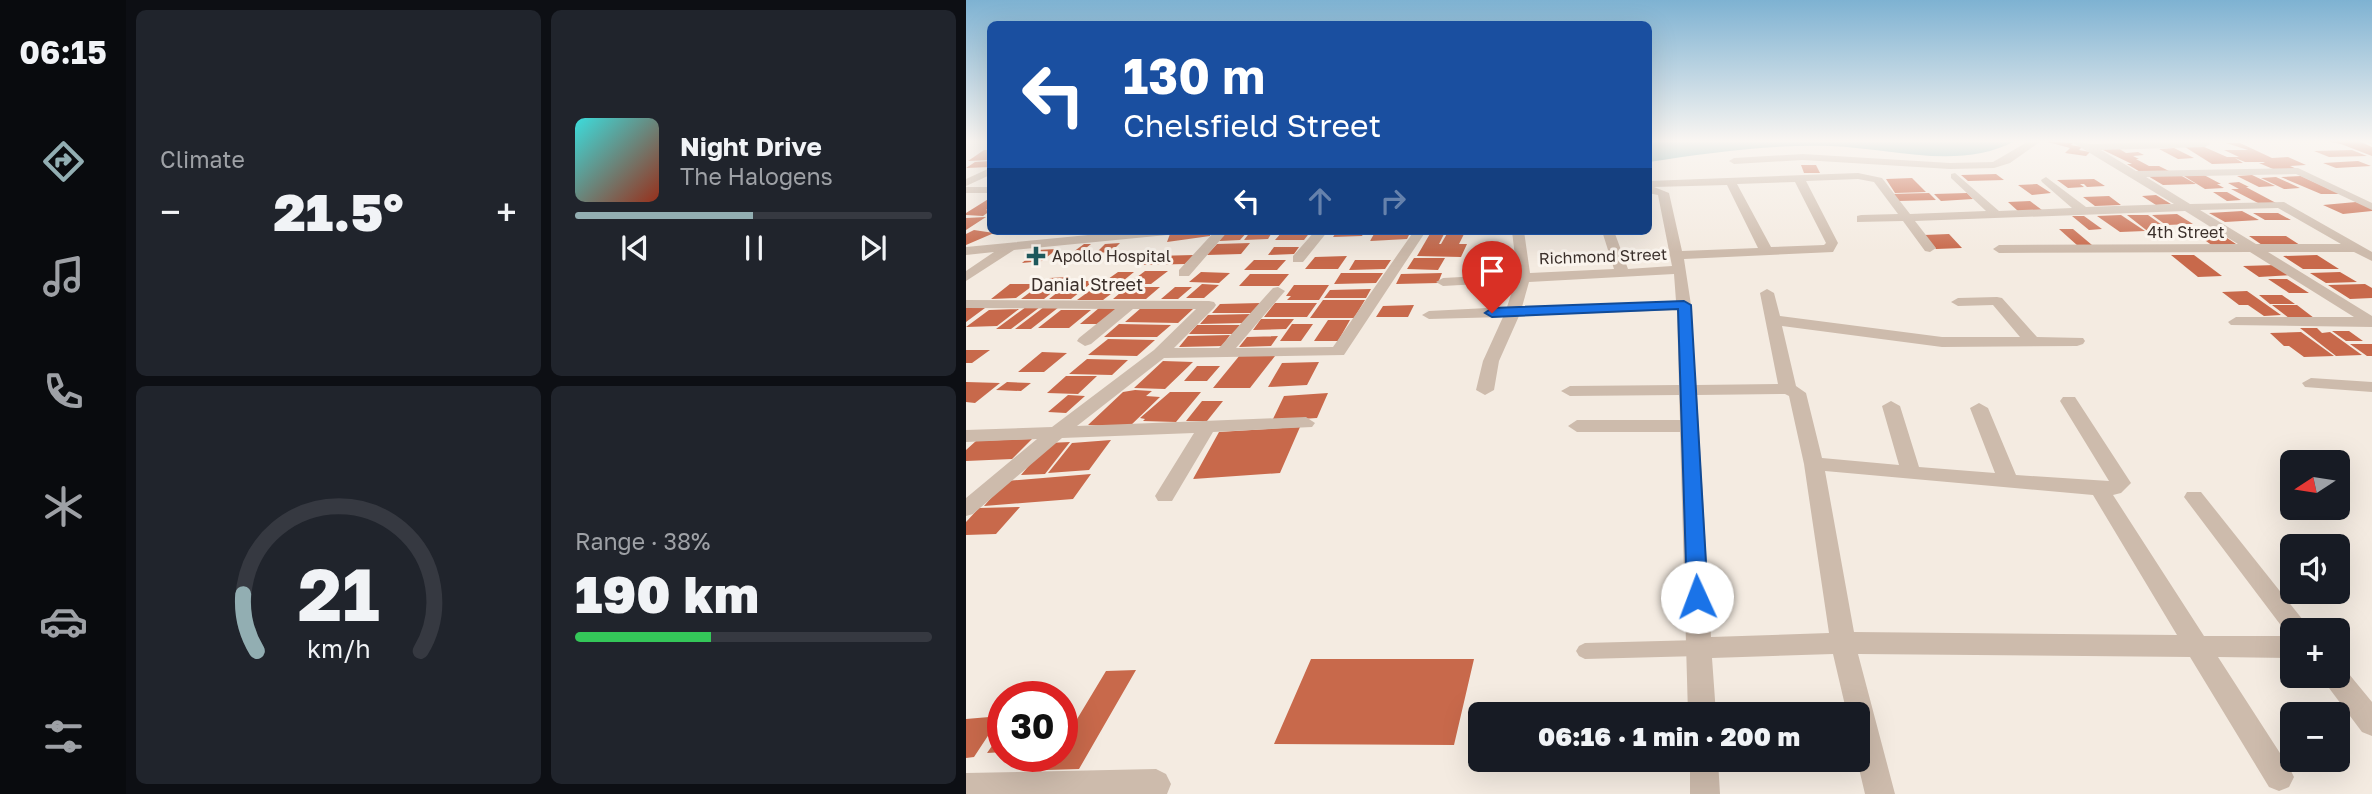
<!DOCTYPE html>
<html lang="en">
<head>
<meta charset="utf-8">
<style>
	:root { --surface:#171b24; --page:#20242c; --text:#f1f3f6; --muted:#9ea1a6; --line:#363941; --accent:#92aeb2 }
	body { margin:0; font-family:"Golos Text",sans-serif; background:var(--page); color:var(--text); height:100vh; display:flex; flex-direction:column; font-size:26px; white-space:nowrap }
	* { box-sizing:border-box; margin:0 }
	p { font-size:23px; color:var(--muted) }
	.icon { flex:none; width:38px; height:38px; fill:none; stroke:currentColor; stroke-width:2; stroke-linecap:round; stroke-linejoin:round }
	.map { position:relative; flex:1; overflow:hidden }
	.details { display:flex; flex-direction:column; gap:10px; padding:10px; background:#0d0f14; width:840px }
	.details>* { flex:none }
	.top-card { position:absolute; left:21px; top:21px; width:665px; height:214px; border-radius:10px; box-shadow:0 7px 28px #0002; background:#1a4fa0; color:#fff; overflow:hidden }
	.needle { width:46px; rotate:258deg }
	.controls { position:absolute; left:1314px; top:450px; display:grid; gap:14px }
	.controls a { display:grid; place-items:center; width:70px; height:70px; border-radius:10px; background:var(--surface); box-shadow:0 7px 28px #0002; font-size:35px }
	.speed { position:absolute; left:21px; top:681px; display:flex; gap:14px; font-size:35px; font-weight:700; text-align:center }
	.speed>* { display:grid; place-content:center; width:91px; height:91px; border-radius:50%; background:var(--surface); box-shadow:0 7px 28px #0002; line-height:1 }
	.speed .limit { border:10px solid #d22; background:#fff; color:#111 }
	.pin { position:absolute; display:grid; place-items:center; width:60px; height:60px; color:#fff; margin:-72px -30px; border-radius:50% 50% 50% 0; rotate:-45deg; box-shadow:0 0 7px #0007 }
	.pin .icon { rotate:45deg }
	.me { position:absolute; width:77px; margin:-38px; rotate:358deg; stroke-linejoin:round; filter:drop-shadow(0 0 5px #0008) }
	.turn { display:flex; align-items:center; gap:24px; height:147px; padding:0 21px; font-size:32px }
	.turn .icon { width:91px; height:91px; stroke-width:2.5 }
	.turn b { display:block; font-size:49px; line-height:60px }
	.lanes { display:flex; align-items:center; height:66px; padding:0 21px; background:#0003; justify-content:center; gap:35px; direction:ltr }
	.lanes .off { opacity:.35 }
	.big { font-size:52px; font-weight:800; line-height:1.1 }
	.details .card { flex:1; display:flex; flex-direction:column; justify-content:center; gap:10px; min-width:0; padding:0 24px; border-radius:10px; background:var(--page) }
	.details .dial { align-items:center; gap:0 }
	.dial svg { height:182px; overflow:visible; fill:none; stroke:var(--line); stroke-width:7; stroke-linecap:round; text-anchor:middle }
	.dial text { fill:var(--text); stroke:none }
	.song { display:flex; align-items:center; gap:21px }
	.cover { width:84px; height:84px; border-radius:10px; background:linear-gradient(135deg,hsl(180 70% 55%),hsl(10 70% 35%)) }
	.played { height:7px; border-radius:4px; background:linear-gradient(90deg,var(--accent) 50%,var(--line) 50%) }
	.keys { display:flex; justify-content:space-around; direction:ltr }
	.heat { display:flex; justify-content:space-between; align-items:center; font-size:38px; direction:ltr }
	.charge { height:10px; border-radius:5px; background:linear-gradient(90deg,#34c759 38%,var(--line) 0) }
	.details .tiles { flex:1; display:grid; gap:10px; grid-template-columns:repeat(2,1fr) }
	.trip { position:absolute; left:502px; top:702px; width:402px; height:70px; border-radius:10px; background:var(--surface); box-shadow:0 7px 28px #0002; font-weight:800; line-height:70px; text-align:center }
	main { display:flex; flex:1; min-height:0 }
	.tab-bar { display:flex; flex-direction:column; width:126px; justify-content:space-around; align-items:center; background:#090b0e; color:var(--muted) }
	.tab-bar .icon { width:49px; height:49px }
	.tab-bar .current { color:var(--accent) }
	.tab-bar b { font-size:32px; color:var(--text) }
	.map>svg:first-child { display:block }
</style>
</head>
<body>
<main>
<nav class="tab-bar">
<b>06:15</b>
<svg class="icon current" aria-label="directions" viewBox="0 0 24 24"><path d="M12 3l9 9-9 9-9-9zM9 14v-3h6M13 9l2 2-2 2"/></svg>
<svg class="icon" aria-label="music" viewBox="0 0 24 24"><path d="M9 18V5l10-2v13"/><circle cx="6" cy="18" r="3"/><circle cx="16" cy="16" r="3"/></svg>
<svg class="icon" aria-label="phone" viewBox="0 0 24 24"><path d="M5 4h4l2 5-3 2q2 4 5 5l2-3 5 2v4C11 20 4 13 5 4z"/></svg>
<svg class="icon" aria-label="climate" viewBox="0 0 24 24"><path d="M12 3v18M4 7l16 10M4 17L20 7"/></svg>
<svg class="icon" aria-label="car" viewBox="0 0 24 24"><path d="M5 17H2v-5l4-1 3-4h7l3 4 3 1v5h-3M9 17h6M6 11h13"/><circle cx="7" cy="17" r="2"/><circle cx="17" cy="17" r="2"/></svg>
<svg class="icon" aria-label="filters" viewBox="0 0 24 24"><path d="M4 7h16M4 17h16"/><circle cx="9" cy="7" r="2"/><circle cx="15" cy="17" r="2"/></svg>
</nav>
<section class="details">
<div class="tiles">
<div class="card"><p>Climate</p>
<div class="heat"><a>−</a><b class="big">21.5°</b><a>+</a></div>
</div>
<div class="card">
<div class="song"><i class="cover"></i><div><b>Night Drive</b><p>The Halogens</p></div></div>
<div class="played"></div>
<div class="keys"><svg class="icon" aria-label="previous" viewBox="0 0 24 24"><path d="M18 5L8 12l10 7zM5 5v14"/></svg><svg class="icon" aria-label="pause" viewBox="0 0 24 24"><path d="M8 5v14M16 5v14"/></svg><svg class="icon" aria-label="next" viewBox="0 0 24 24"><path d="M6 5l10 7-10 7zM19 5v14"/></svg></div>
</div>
<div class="card dial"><svg viewBox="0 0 100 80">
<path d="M14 69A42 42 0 1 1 86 69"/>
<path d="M14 69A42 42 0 0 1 8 44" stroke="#92aeb2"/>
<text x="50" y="56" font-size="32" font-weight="700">21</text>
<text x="50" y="72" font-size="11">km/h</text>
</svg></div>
<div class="card"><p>Range · 38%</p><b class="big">190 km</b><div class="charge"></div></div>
</div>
</section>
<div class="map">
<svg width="1406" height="794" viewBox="0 0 1406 794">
	<rect width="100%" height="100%" fill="#f4ebe1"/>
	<path fill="#7fb0b2" d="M683,141H1049C993,171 925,148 864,146C807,144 739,153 683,162Z"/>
	<path fill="#c8694b" d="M1078,141L1107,143L1105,145L1116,147L1113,150L1124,152L1120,156L1099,153L1104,148Z
		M1360,141H1393L1406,147V156L1375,144Z
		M1260,143H1274L1306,158L1322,157L1340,165L1324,166L1331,169H1307L1293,163H1299L1297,162H1279L1269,158L1277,163L1246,164L1219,147L1236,146L1261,157H1273L1258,150H1282Z
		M1152,148L1160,153L1172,152L1178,155L1167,156L1173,159H1170L1183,166H1193L1203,171L1176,173L1161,164H1166L1135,149Z
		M1208,148L1228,158L1212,159L1193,149Z
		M18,150H24V160L2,161Z
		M1386,150L1401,156L1363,157L1348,151Z
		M24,161V167L0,168L9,162Z
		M1392,161L1405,166L1370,168L1357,163Z
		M835,165H850L854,173H838Z
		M1030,174L1038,180L1002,181L995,175Z
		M1214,175L1230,184L1197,185L1182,176Z
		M1238,175L1255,184H1251L1258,188L1239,189L1218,176Z
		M1286,175L1309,186L1293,187L1271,176Z
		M1335,176L1374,194H1355L1315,177Z
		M1310,177L1334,188L1318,189L1295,178Z
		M946,178L960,192L929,193L920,179Z
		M1128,179L1139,186L1121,187L1118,184H1114L1118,187L1102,188L1091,180Z
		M1273,182L1283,187H1280L1310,203H1292L1265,189H1273L1262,183Z
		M1071,184L1085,193L1066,195L1052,185Z
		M1247,192H1261L1275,200L1261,201Z
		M963,193L970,200L932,201L926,194Z
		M1001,193L1007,199L975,201L968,194Z
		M1190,195L1205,204L1190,205L1176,196Z
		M1143,196L1155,205L1129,206L1117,197Z
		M24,198V207L20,210L24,211L17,216L0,215V213Z
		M1064,201L1076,210L1052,211L1042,202Z
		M1390,202L1406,208V211L1377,214L1357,205Z
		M1276,211L1293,220L1259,222L1243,213Z
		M1287,213H1312L1325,220H1299Z
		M1211,214L1227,224L1200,225L1186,215Z
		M1155,215L1179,231L1154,232L1131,216Z
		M1161,215H1182L1206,232L1184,233Z
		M1106,216H1118L1136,229L1123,230Z
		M20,217L0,230V218Z
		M1093,229H1107L1126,245L1112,246Z
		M8,230L28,233L0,245V234Z
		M225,231H245L244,236L201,242L204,234Z
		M262,231H282L274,240L253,241Z
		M285,231H307L302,239L278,240Z
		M317,231H345L338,240H309Z
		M371,231H399L396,236L367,237Z
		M465,232H479L473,244H475L482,232H499L493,244H501L495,257L451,256Z
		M444,233L441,239L404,241L408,234Z
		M983,234L996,248L970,249L958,235Z
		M1233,236H1258L1273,246H1247Z
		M1283,236H1320L1337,247H1299Z
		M154,243L145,252L130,253L139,244Z
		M284,243L275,254L241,255L251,244Z
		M118,244H125L120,248H126L112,260L95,261Z
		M308,247H333L328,254L302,255Z
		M91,249L76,261L56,263L71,250Z
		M228,255L219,264L177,265L188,256Z
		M1205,255H1228L1256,276L1232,277Z
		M1351,255L1373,269H1337L1317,256Z
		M381,256L372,269H339L349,257Z
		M448,258H479L472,270L441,269Z
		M288,260H320L311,270H278Z
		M389,260H425L419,269L383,270Z
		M1310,265L1326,275L1293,277L1277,266Z
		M179,271H202L185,284H162Z
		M152,272H168L152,285L135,284Z
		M235,272L264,273L253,283L223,282Z
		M1374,272L1391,282L1360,283L1344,273Z
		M375,273H417L410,283L368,284Z
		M476,273L472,283L430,284L435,274Z
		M284,274H323L313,286H273Z
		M105,277L78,299H55L83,278Z
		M1302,279H1321L1343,293H1323Z
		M106,281H128L105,299H83Z
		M44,284H69L50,298L25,299Z
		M236,284L253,285L238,298H220Z
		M1399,284L1406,288V298L1384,299L1362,285Z
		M328,285H363L353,300H321L325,296H320Z
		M129,287H154L137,300H111Z
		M161,287H194L180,299H147Z
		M209,287H226L212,299H195Z
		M405,289L400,298H358L364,290Z
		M1281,291L1315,315L1298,316L1282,305H1273L1256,292Z
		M1293,295H1316L1329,304H1304Z
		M357,300H399L388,318H344Z
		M294,303L287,313H246L254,304Z
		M309,303H351L341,317H298Z
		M448,305L442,317H410L417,306Z
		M1306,305H1331L1348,318H1323Z
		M60,307H74L45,329H30Z
		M78,307H93L65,329H49Z
		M0,308H19L0,322Z
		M133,308L155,309L135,324H114Z
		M175,308L227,309L212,323L159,322Z
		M53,309L31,326L0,327L23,310Z
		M95,310H125L103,328H72Z
		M285,314L277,323L234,324L242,315Z
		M295,319H328L320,329L287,330Z
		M362,320H384L372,341H348Z
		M153,324L205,325L191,337H138Z
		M326,324H347L335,341H314Z
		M231,325H274L267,334H223Z
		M1334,328H1351L1356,333L1364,332L1396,355L1370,356Z
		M1366,331H1383L1397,341H1380Z
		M1335,332L1368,356L1338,357L1323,346H1318L1304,333Z
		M264,335L256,346L213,347L222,336Z
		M312,336L305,346L273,347L281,337Z
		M142,339L189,340L171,356L122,355Z
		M1384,344H1406V356H1401Z
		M0,350H24L6,363H0Z
		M76,352L101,353L78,372H52Z
		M274,355L309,356L284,388H247Z
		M121,359L162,360L146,375L103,374Z
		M197,361L227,362L199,389L168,388Z
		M353,362L341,385L302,387L316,363Z
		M231,366H254L241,381H218Z
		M100,376H131L112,394L81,393Z
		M0,382L34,383L9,403L0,402Z
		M41,382L65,383L55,391L30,390Z
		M169,390L186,391L180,396L194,397L163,427L122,425L157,392Z
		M204,392H235L210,422L177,421L179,419L174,418Z
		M362,393L351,418L306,421L318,396Z
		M102,395L119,396L100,413L82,412Z
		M236,401H257L241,421H220Z
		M334,427L314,473L227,479L253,432Z
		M66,439L46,459L0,461V450L10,441Z
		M145,440L123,470L82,473L106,443Z
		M104,442L79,474L55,475L82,443Z
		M125,474L107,499L18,506L40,481Z
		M54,507L30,534L0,535V522L13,508Z
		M345,659H508L488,745L308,744Z
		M170,670L113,769L80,770L89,756H96V744L140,671Z
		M35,716L8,757L0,758V719Z
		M37,730V752L21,753Z"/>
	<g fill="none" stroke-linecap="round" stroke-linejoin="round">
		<path fill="#cdbbac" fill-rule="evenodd" d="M733,640L739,643L742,648L739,653L733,656L619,659L613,656L610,651L613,646L619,643Z"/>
		<path fill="#cdbbac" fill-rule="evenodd" d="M1063,141H1075L1044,163L1028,168L984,169L837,160L768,164L763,161L768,158L837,154L984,163L1027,162Z
			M1104,141L1125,144L1242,141L1244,144L1239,147L1135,150L1170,171L1332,168L1406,203V210L1330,174L1180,177L1224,204L1318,202L1406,252V261L1388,252H1302L1406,316V327L1265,325L1262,322L1270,317H1388L1284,252L1033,253L1027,249L1033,245L1272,244L1219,211L949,221L970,248L964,252L959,251L937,221L891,222V216L895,215L932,214L908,182L892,179L840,181L872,243L867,252L718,259L725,305L730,385L812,384L794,293L801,289L808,293L814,316L976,337H1054L1027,305L992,306L985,302L992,298L1031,297L1036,298L1071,337L1117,338L1119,341L1117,344L1111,346L976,347L816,326L830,386L840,393L856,458L933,465L916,406L925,401L934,406L953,467L1029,473L1004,408L1013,403L1022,408L1050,475L1143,481L1094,401L1097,397H1109L1165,483L1155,493L1147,495L1238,636H1323L1218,497L1221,492H1235L1345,630H1326V658L1252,657L1323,767L1328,777L1323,787L1313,791L1303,787L1224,657L892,654L929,794H899L891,760L892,714H881L867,654L746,658L750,714H722L714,432H611L602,426L611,420H714L713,395L604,396L595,391L604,386L713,385L711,310L553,316L533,361L528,390L519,395L510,390L517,361L537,317L463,319L456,315L463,311L541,307L549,282L477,286L470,282L477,278L551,274L546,231H558L564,273L648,269L636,231H648L662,269L706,266L692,195L682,193L683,181L892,173L916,178L944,214L1020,211L985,178V174L989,173L1033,211L1106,208L1076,182L1075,180L1080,177L1120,207L1208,204ZM829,182L860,243L858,245L805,247L771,184ZM761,185L792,248L716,251L703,193L688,187ZM1312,208L1375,244H1290L1234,210ZM708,274L710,301L556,307L563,282ZM819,394L823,396L838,464L863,633L745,637L731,395ZM859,471L1127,495L1211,635L888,632Z
			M1400,141H1406V145Z
			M24,168V175L0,186V179Z
			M0,187H24V193H0Z
			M163,231H207L201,235L48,250L0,281V271L28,252L0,255V247Z
			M249,231H262L223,276H213V270Z
			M349,231H362L337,262H327V256Z
			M448,231H460L378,355L198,358L111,426L340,417L349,423L346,427L247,432L206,501H192L189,496L228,433L96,438L7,514L0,516V498L71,439L0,442V430L86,427L188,350L230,309H167L125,344L119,346L111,341L113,338L149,309L0,308V300L243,301L248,302L250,305L248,308L208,348H253L307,288L312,287L319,291L270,348L367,347Z
			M1345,378L1406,382V392L1339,387L1336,383Z
			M1372,666L1378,668L1406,702V736L1396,732L1360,684L1356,676H1372Z
			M724,760H752L754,794H724Z
			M190,769L200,774L205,784L201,794H0V773Z"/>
	</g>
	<linearGradient id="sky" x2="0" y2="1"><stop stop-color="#7eb2d2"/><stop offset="0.56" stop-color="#faf6f2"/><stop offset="1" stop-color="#faf6f2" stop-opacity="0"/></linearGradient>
	<rect width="1406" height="252" fill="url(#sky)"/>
	<path fill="#1a73e8" stroke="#114b97" stroke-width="2" d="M718,301L725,305L742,597L739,604L731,606L724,604L721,597L712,309L526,317L519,313L526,308Z"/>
	<path fill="#1f5a5e" stroke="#fbf5ee" stroke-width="2.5" d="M66.5 245.5h7v7h7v7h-7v7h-7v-7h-7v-7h7z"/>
	<g text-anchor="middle" stroke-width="6" stroke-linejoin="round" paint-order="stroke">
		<g font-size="16" fill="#3b302b" stroke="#fbf5ee">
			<text x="1220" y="238">4th Street</text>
			<text transform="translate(637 256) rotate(-2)" y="6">Richmond Street</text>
		</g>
		<g font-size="16" fill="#3b302b" stroke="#fbf5ee" text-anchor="start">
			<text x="86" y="262">Apollo Hospital</text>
		</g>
		<g font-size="18" fill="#3b302b" stroke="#fbf5ee">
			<text x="121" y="291">Danial Street</text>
		</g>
	</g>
</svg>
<div class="controls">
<a><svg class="needle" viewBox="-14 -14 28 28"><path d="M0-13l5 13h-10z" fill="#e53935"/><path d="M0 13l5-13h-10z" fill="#9ea1a6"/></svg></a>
<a><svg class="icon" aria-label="sound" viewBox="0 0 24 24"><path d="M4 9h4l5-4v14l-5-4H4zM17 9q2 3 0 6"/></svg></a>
<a>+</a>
<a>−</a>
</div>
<div class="speed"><div class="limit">30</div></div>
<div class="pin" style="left:526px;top:313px;background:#d93025"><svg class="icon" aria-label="arrive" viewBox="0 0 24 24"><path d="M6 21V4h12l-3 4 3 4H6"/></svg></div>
<svg class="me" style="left:731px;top:597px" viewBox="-20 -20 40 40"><circle r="19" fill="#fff"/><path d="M0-13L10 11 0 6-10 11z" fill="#1a73e8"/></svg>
<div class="trip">06:16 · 1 min · 200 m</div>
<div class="top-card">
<div class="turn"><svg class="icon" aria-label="left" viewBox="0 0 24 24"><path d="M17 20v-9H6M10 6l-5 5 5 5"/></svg><div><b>130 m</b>Chelsfield Street</div></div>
<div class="lanes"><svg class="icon" aria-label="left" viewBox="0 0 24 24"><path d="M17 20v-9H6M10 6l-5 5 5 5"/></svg><svg class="icon off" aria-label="ahead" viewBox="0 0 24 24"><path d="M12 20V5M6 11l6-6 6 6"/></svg><svg class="icon off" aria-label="right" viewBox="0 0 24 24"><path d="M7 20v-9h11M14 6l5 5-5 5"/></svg></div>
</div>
</div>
</main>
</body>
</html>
